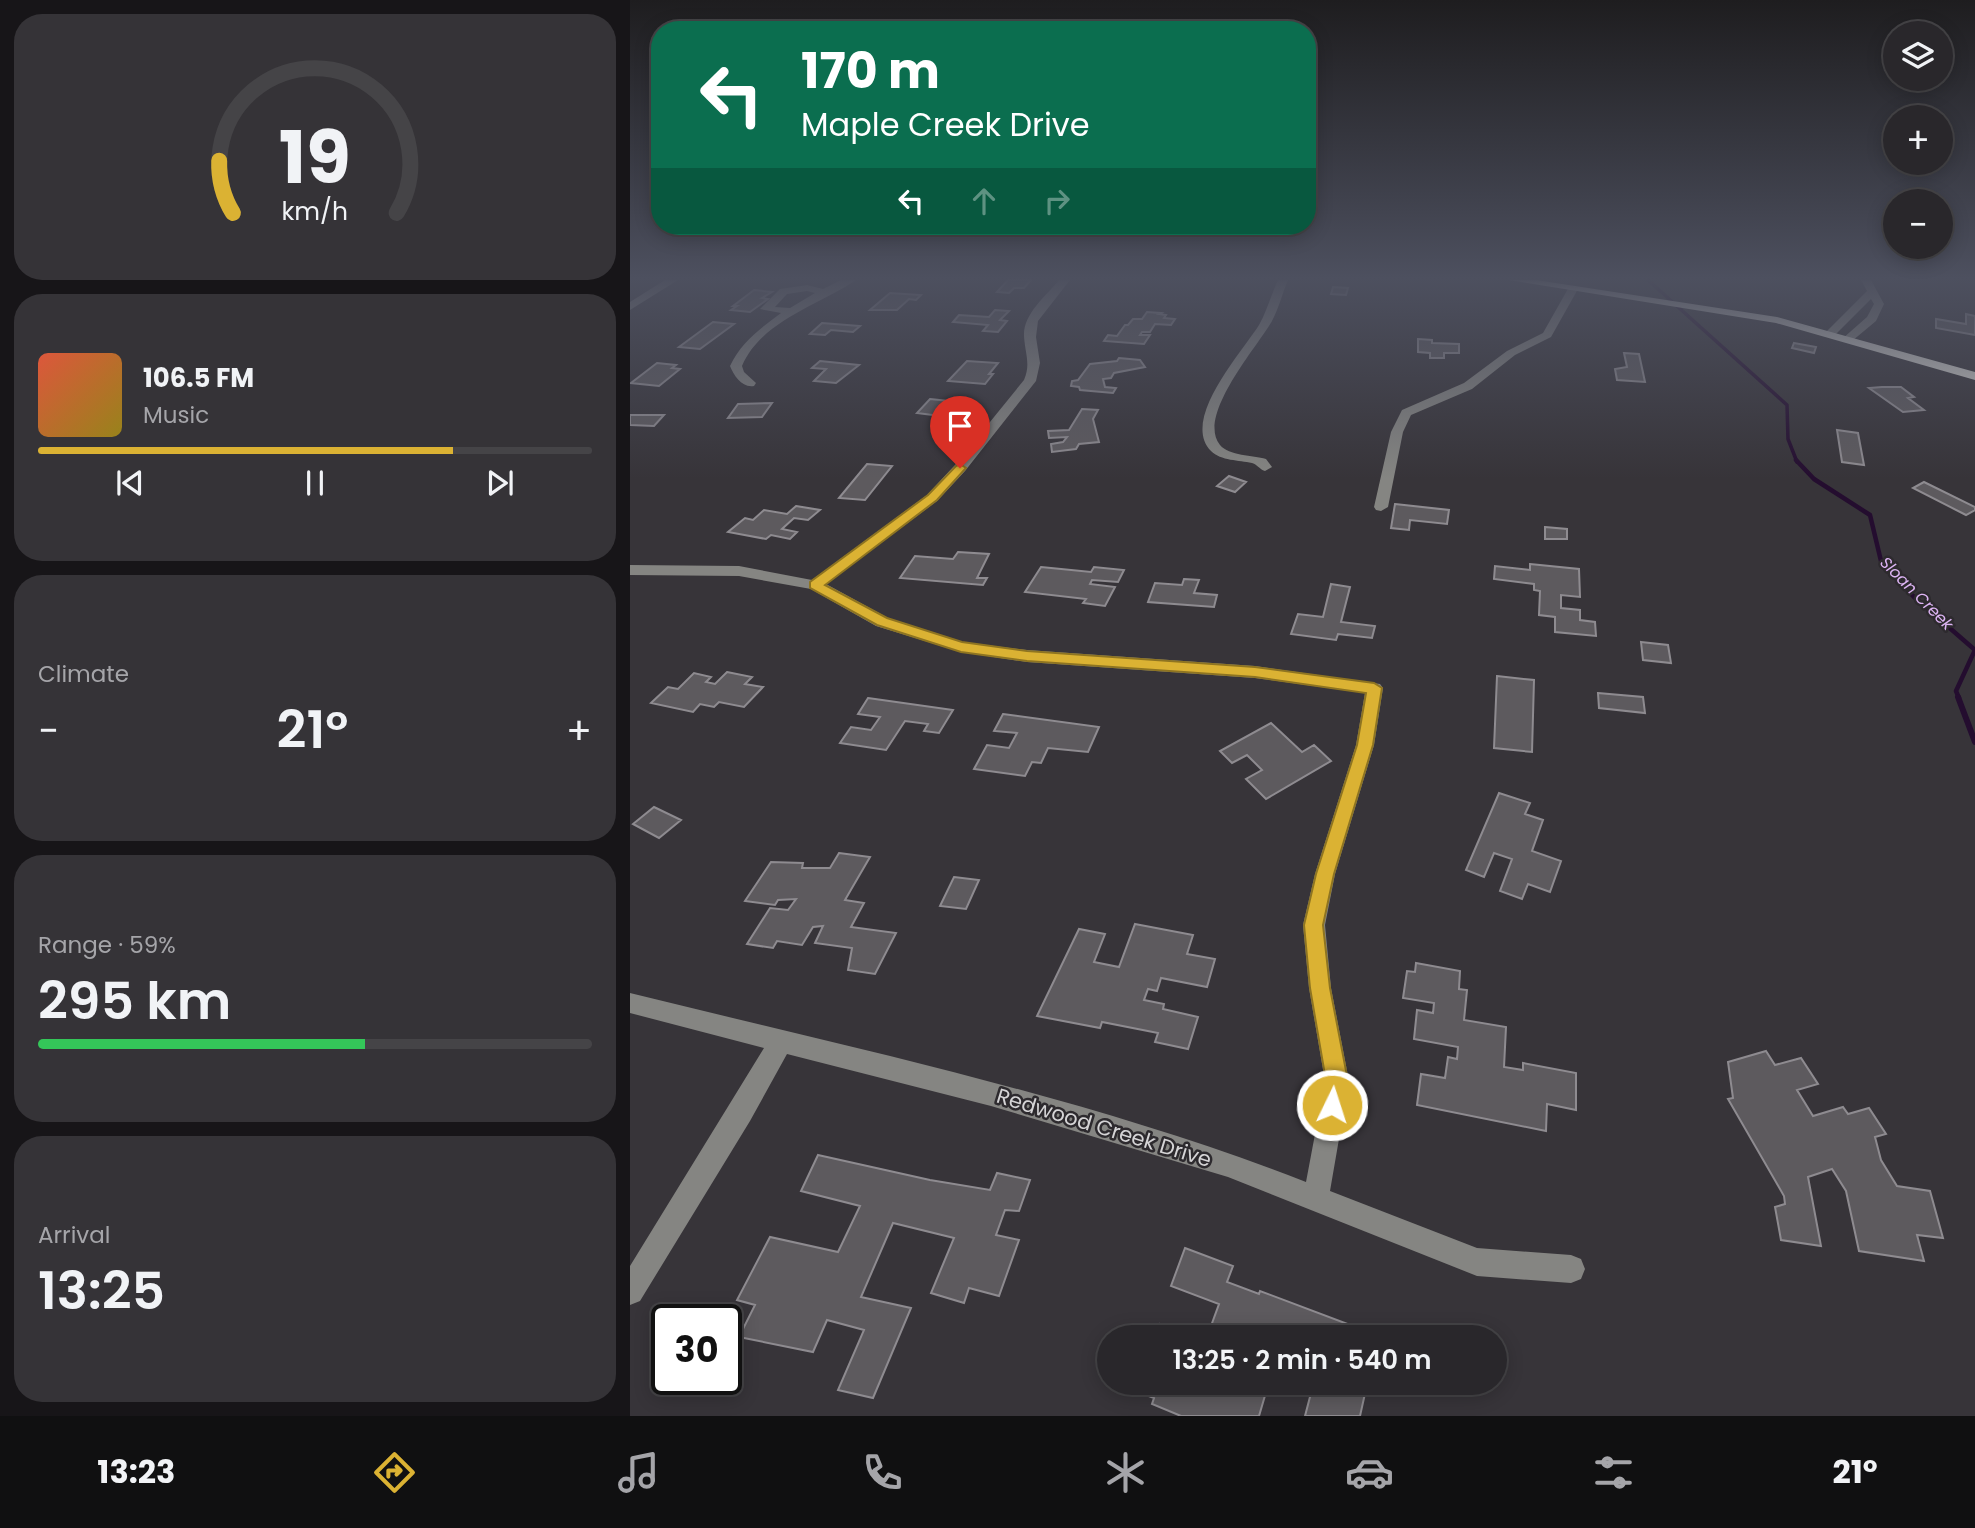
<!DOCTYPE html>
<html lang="en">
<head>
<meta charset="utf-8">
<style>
	:root { --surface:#29272b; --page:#353337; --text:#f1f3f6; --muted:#a5a5a9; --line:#454447; --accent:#dbb233 }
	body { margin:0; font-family:Poppins,sans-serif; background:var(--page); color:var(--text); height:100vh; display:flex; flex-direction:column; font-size:26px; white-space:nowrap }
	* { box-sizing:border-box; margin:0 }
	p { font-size:23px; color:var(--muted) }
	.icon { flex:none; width:38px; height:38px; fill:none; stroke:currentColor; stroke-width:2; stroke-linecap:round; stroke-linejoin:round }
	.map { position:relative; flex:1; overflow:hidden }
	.details { display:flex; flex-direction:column; gap:14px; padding:14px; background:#171518; width:630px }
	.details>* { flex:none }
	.banner { position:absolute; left:21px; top:21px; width:665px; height:214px; border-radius:28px; box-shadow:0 4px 18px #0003,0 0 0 2px var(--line); background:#0b6e4f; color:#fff; overflow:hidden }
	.fabs { position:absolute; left:1253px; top:21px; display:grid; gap:14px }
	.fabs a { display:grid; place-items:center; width:70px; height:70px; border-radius:50%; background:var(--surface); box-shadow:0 4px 18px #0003,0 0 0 2px var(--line); font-size:35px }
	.speed { position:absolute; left:21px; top:1304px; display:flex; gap:14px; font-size:35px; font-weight:700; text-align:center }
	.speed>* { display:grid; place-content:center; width:91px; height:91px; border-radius:50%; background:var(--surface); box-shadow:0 4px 18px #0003,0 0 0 2px var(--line); line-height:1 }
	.speed .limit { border:4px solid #111; border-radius:10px; background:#fff; color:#111 }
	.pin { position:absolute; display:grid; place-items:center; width:60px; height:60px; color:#fff; margin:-72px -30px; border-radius:50% 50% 50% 0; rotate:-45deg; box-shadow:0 0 7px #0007 }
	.pin .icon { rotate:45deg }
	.me { position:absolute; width:77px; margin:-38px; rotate:4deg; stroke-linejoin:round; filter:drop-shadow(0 0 5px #0008) }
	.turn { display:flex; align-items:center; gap:24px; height:147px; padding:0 35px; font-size:32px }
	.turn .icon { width:91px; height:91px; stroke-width:2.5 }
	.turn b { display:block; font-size:49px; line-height:60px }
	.lanes { display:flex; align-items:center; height:66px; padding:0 35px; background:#0003; justify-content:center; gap:35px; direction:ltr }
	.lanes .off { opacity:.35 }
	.big { font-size:52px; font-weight:600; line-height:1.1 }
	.details .widget { flex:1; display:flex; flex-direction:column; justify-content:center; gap:10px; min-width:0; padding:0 24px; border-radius:28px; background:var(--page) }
	.details .dial { align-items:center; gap:0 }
	.dial svg { height:182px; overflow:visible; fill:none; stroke:var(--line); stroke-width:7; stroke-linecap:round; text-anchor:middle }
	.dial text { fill:var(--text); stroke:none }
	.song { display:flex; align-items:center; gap:21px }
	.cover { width:84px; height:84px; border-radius:10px; background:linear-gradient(135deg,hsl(10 70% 55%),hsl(50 70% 35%)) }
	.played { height:7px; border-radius:4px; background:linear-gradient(90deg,var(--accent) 75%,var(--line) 75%) }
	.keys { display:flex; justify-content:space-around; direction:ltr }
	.heat { display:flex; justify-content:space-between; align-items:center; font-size:38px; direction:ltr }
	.charge { height:10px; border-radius:5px; background:linear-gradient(90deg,#34c759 59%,var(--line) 0) }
	.trip { position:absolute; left:467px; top:1325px; width:410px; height:70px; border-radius:35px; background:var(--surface); box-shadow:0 4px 18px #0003,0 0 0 2px var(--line); font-weight:600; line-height:70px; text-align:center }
	.menu { display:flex; height:112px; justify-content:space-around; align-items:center; background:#101011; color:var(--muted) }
	.menu .icon { width:49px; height:49px }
	.menu .selected { color:var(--accent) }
	.menu b { font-size:32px; color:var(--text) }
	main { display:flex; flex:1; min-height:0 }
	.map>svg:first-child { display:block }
</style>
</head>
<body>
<main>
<section class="details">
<div class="widget dial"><svg viewBox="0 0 100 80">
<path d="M14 69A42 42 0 1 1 86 69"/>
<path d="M14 69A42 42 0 0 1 8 46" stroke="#dbb233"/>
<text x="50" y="56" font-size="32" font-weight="700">19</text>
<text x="50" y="72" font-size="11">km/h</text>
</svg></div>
<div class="widget">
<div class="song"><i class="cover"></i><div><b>106.5 FM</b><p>Music</p></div></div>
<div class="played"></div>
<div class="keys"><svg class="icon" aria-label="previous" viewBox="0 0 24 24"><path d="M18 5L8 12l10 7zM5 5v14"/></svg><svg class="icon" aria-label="pause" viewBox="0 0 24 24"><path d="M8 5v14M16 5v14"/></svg><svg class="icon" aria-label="next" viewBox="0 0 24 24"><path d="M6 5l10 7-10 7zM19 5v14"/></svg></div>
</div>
<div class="widget"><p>Climate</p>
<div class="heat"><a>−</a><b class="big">21°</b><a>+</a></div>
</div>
<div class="widget"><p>Range · 59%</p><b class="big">295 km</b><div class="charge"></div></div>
<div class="widget"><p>Arrival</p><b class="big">13:25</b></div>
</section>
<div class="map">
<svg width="1345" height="1416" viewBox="0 0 1345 1416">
	<rect width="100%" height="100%" fill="#373439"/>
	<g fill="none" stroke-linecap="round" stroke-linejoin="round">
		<path stroke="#240d2f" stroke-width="3.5" d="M1018,280L1157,405L1158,439L1167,462"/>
		<path stroke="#240d2f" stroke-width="4.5" d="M1166,460L1184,479L1240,515L1251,561L1284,597L1345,650L1326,691L1329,698"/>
		<path stroke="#240d2f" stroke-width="6" d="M1328,697L1345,742"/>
	</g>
	<path fill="#5d5a5e" stroke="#8e8b90" stroke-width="2" d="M378,280H401L394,288H384L379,293L367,292Z
		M703,287L718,288L716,295L701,294Z
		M124,290L142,292L132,298L138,299L120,312L101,310L107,306H103Z
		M260,293L291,295L286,300L279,299L267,310H240Z
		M365,310L379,311L370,320L377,321L368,332L353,331L358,325L323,322L329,315L359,317Z
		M517,312L531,313L529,314L536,315L534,318L545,319L541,325L525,324L520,332H512L510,335H520L514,344L474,341L478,335L487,336L495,325H498L503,319H512Z
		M1336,314L1345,316V335L1306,328V319L1336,324Z
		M83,322L104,324L70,349L49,347Z
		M192,323L230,326L223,332L201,330L195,335L180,334Z
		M788,339L802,340V343L829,344V353H814V358H800V353L788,352Z
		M1164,343L1186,347L1184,353L1162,348Z
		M994,353L1009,354L1015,382L987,380L985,369L997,367Z
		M489,358L510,360L515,367L484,373L481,378L473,379L475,387L486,388L483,393L450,390L449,387L441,386L442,381L448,380L460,364L487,361Z
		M190,361L229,365L206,383L184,381L196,369L182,368Z
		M337,361L368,363L359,374H363L355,384L318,381Z
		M27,363L46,365L42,368L50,369L29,386L1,383Z
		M1252,387H1271L1284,397L1278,398L1294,410L1273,412L1239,388Z
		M300,399L339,403L326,418L287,413Z
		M142,403L132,417L98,418L108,404Z
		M452,409L468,410L463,419L469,442L449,444L446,449L422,452L421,444L433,442L437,437L419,438L418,431L439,430Z
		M0,415H34L24,426L0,425Z
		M1207,430L1228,433L1234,465L1212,462Z
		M237,464L262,466L235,500L209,498Z
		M599,476L616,482L605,492L587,486Z
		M1294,482L1345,507V510L1336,515L1283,488Z
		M765,504L819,510L817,524L780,520L779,530L761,528Z
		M166,506L190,510L178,520L164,518L152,529L167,532L160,539L141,535L136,539L98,532L115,518L123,520L134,510L157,514Z
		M915,527L937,529V539H915Z
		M328,552L359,554L347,578H357L353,585L270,578L285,556L323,559Z
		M900,564L949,569L950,597L931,595V608L950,610V620L965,622L966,636L925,632V617L909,615L910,591L904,590V584L864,579L865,566L900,570Z
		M411,567L461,572L464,567L494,570L488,582L462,580L460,584L485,587L475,606L453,603L456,599L395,592Z
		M554,579L569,580L564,593L587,595L584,607L518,602L525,583L552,585Z
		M701,584L720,587L711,622L745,626L742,638L708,634L706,640L661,634L668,614L693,617Z
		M1011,642L1038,645L1041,663L1013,660Z
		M97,672L122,677L115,684L133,687L114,707L89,702L84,707L70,704L63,712L21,703L38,687L48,689L64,673L81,677L76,682L85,684Z
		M867,676L904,680L902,752L864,748Z
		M968,693L1013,697L1015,713L969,708Z
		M238,698L323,710L309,733L294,731L298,724L275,721L256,750L210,743L221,727L241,730L250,717L228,714Z
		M373,714L469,727L458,752L418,748L411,763L402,762L395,776L344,769L357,745L379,748L387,733L364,731Z
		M641,723L672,752L684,745L701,761L636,799L616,779L632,770L617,755L602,763L590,751Z
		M869,793L900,803L895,814L913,820L902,851L931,861L920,892L898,884L892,899L870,891L882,859L864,853L854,877L836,870Z
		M24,807L51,820L29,838L3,824Z
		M209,853L240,857L215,900L234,903L221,927L266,933L245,974L218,970L222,948L185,943L193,926L183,927L172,945L147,941L143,948L117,944L140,908L158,910L166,899L148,900L145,905L115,901L141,862L173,863L172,868H200Z
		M324,877L349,880L336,909L310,906Z
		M505,924L563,935L557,954L585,959L577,987L531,978L527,991L518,989L514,1000L534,1004L533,1009L568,1017L558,1049L525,1042L528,1033L472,1022L470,1028L407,1016L449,929L475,934L464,962L489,967Z
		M786,963L830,971L829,989L837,990L834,1020L876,1027L874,1067L893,1070V1063L946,1073V1110L917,1104L916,1131L787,1105L791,1074L815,1078L818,1057L827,1059L828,1047L784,1039L787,1010L803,1013L804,1003L773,998L777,971L785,972Z
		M1136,1051L1145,1065L1171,1058L1188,1084L1167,1090L1183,1116L1213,1107L1218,1114L1239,1108L1256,1134L1245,1137L1251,1160L1267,1186L1300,1191L1313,1238L1287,1235L1294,1261L1229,1251L1216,1191L1202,1169L1178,1177L1191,1246L1151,1240L1145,1207L1155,1204L1154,1196L1098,1099L1103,1098L1098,1062Z
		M188,1155L300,1180L360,1190L367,1173L400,1180L389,1211L375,1210L366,1235L389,1240L369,1296L339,1288L334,1303L301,1293L324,1238L263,1223L231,1297L281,1308L243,1398L208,1390L234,1330L197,1320L183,1352L109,1337L125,1305L107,1300L140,1237L208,1252L230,1206L171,1191Z
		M555,1248L603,1266L597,1282L629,1294L630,1291L752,1337H577L589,1304L541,1286Z
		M530,1324L563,1337H525Z
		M508,1382H639L629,1416H551L522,1404L524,1398L505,1391Z
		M672,1382H723L736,1389L730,1416H675L681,1393L671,1389Z"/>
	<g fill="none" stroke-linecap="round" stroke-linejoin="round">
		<path fill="#858582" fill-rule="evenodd" d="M35,280H48L0,310V302Z
			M211,280H226C189,305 131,321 112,366L114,372L126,383L124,386C112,388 104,376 100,366C111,342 131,328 151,313L130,309L150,289L177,285L193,289ZM177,291L185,293L160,308L145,307L157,294Z
			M429,280H440L408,321L406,337L410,363L406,381L335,471L307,501L196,584L258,618L332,642L397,650L625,666L750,684L753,688L744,745L705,874L695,925L701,988L719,1081L700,1191L847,1248L941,1255L951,1259L955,1269L951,1279L941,1283L847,1276L598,1177L361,1106L157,1054L120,1121L10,1301L0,1305V1266L134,1048L0,1013V993C226,1049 458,1097 676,1182L695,1081L679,988L673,925L685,874L726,745L735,693L625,678L397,662L331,652L246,626L181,589L109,576L0,575V565L109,566L182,580L297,495L325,465L394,380C401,364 395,353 394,336C393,314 416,296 429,280Z
			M648,280H658C652,294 649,308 642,321C628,346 566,416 590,445C599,456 623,455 636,459L642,467L635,471C629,469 628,465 622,463C609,460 591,461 581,451C550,420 612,352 629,325C637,311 641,295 648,280Z
			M1231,280H1241L1254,304L1246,321L1222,341L1212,339L1237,317L1244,304L1241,299L1204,336H1196V332L1237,291Z
			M939,287L948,289L921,337L885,355L842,389L781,415L773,432L758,507L751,511L746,510L744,507L761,432L772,410L834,383L877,351L913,333Z"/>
		<path fill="#d5d4cf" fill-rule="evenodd" d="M879,280H906L1147,317L1345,372V380L1146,323Z"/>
	</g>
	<linearGradient id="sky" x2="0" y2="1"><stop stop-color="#1e1d1f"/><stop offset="0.58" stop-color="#4d505f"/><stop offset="1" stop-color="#4d505f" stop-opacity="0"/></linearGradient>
	<rect width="1345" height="479" fill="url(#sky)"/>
	<path fill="#dbb233" stroke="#8e7421" stroke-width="2" d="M330,464L336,468L307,500L195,585L257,618L332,642L397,651L625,667L744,683L752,688L743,745L704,874L693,925L700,988L718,1081L710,1112L702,1116L695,1112L691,1105L696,1081L680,988L674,925L686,874L727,745L736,693L625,677L397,661L331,652L247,625L180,588V582L298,495L326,466Z"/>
	<g text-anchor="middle" stroke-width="5" stroke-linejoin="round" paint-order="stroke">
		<g font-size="16" font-style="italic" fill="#ddb4f4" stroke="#2d2a2e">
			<text transform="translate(1287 593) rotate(45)" y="6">Sloan Creek</text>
		</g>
		<g font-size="21" fill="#d5d4d6" stroke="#2d2a2e">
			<text transform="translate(474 1128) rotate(17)" y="7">Redwood Creek Drive</text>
		</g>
	</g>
</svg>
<div class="fabs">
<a><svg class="icon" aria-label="layers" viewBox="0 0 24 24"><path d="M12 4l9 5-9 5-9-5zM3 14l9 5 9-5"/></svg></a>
<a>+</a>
<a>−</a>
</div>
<div class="speed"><div class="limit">30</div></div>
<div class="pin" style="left:330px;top:468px;background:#d93025"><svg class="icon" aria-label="arrive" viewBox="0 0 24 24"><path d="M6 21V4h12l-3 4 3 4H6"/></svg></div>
<svg class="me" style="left:702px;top:1105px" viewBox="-20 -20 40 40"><circle r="17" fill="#dbb233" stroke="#fff" stroke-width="3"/><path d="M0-11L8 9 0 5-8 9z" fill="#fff"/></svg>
<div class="trip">13:25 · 2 min · 540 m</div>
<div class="banner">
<div class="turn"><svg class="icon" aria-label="left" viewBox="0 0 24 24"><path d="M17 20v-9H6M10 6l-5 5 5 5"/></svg><div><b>170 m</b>Maple Creek Drive</div></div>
<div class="lanes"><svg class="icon" aria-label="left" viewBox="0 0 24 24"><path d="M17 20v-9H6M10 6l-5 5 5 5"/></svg><svg class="icon off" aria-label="ahead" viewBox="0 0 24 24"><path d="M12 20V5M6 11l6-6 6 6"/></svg><svg class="icon off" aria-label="right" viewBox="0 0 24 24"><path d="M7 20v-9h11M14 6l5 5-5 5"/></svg></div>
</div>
</div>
</main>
<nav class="menu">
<b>13:23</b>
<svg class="icon selected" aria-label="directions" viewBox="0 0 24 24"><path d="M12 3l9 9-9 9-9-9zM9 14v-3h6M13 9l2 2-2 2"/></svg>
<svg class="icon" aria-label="music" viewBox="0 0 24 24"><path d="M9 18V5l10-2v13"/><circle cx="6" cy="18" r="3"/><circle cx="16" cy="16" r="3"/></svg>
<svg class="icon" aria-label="phone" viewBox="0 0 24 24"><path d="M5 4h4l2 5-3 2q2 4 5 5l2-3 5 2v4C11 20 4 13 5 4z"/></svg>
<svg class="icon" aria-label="climate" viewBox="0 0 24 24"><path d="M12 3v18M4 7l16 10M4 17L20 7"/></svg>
<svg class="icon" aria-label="car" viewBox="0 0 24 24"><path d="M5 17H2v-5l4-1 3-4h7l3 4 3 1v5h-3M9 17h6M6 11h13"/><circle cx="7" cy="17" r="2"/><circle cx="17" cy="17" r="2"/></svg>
<svg class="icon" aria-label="filters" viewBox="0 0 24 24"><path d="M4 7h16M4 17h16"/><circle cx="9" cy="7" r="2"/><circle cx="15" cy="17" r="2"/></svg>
<b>21°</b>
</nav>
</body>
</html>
